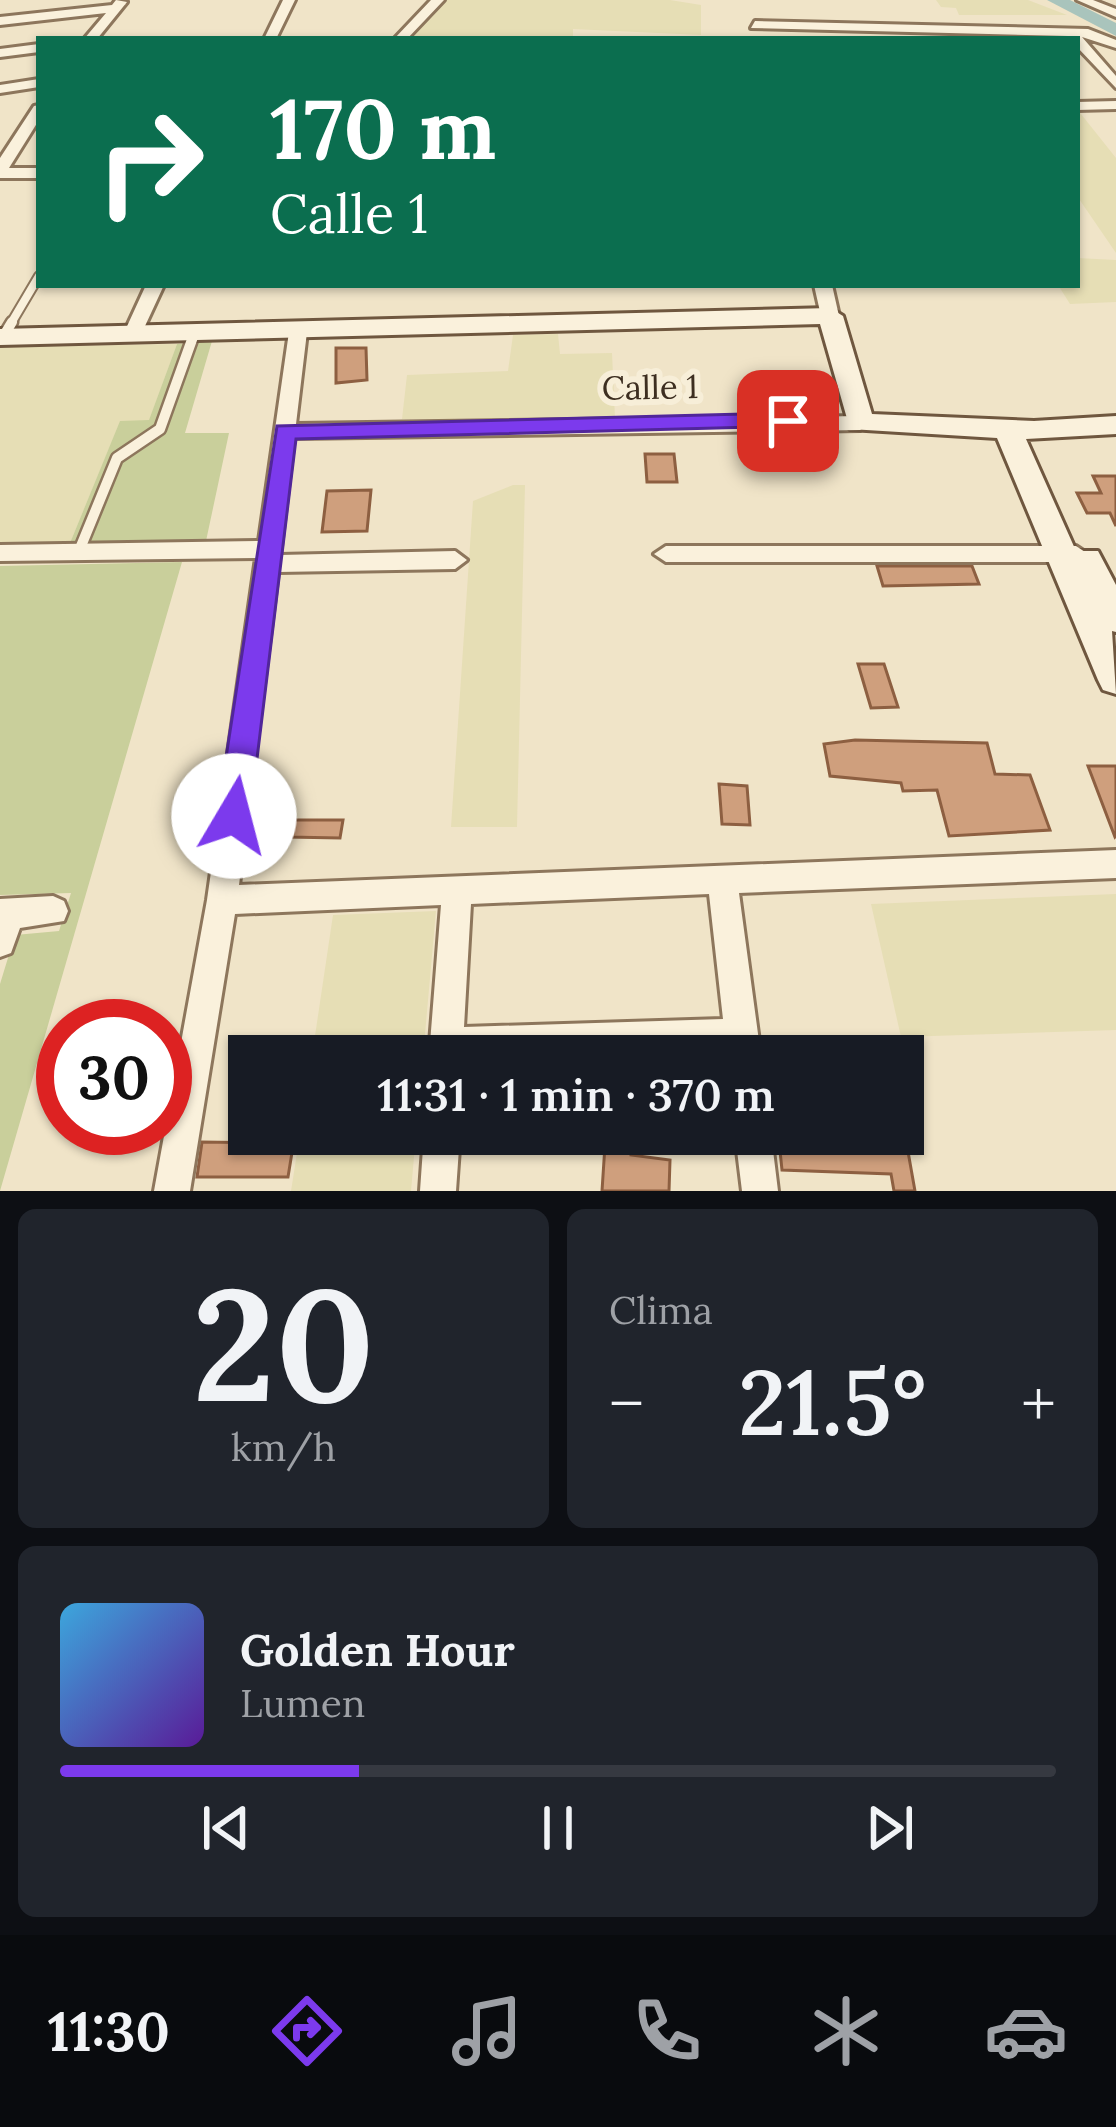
<!DOCTYPE html>
<html lang="es">
<head>
<meta charset="utf-8">
<style>
	:root { --surface:#171b24; --page:#20242c; --text:#f1f3f6; --muted:#9ea1a6; --line:#363941; --accent:#7c3aed }
	body { margin:0; font-family:Lora,serif; background:var(--page); color:var(--text); height:100vh; display:flex; flex-direction:column; font-size:45px; white-space:nowrap }
	* { box-sizing:border-box; margin:0 }
	p { font-size:39px; color:var(--muted) }
	.icon { flex:none; width:66px; height:66px; fill:none; stroke:currentColor; stroke-width:2; stroke-linecap:round; stroke-linejoin:round }
	.map { position:relative; height:1191px; overflow:hidden }
	.details { display:flex; flex-direction:column; gap:18px; padding:18px; background:#0d0f14; flex:1 }
	.details>* { flex:none }
	.hud { position:absolute; left:36px; top:36px; width:1044px; height:252px; border-radius:0px; box-shadow:0 3px 9px #0004; background:#0b6e4f; color:#fff; overflow:hidden }
	.speed { position:absolute; left:36px; top:999px; display:flex; gap:24px; font-size:60px; font-weight:700; text-align:center }
	.speed>* { display:grid; place-content:center; width:156px; height:156px; border-radius:50%; background:var(--surface); box-shadow:0 3px 9px #0004; line-height:1 }
	.speed .limit { border:18px solid #d22; background:#fff; color:#111 }
	.pin { position:absolute; display:grid; place-items:center; width:102px; height:102px; color:#fff; margin:-51px; border-radius:24px; box-shadow:0 6px 18px #0006 }
	.me { position:absolute; width:132px; margin:-66px; rotate:8deg; stroke-linejoin:round; filter:drop-shadow(0 0 9px #0008) }
	.turn { display:flex; align-items:center; gap:42px; height:252px; padding:0 36px; font-size:54px }
	.turn .icon { width:156px; height:156px; stroke-width:2.5 }
	.turn b { display:block; font-size:84px; line-height:102px }
	.big { font-size:90px; font-weight:600; line-height:1.1 }
	.details .tile { flex:1; display:flex; flex-direction:column; justify-content:center; gap:18px; min-width:0; padding:0 42px; border-radius:18px; background:var(--page) }
	.details .dial { align-items:center; gap:0 }
	.dial b { font-size:156px; line-height:1 }
	.song { display:flex; align-items:center; gap:36px }
	.cover { width:144px; height:144px; border-radius:18px; background:linear-gradient(135deg,hsl(200 70% 55%),hsl(270 70% 35%)) }
	.played { height:12px; border-radius:6px; background:linear-gradient(90deg,var(--accent) 30%,var(--line) 30%) }
	.keys { display:flex; justify-content:space-around; direction:ltr }
	.heat { display:flex; justify-content:space-between; align-items:center; font-size:66px; direction:ltr }
	.details .tiles { flex:1; display:grid; gap:18px; grid-template-columns:1fr 1fr }
	.tile:last-child { grid-column:span 2 }
	.trip { position:absolute; left:228px; top:1035px; width:696px; height:120px; border-radius:0px; background:var(--surface); box-shadow:0 3px 9px #0004; font-weight:600; line-height:120px; text-align:center }
	.menu { display:flex; height:192px; justify-content:space-around; align-items:center; background:#090b0e; color:var(--muted) }
	.menu .icon { width:84px; height:84px }
	.menu .current { color:var(--accent) }
	.menu b { font-size:54px; color:var(--text) }
	.map>svg:first-child { display:block }
</style>
</head>
<body>
<div class="map">
<svg width="1116" height="1191" viewBox="0 0 1116 1191">
	<rect width="100%" height="100%" fill="#f0e4c8"/>
	<path fill="#e6deb5" d="M444,0H670L701,5V35L573,29V39H406Z
		M936,0H1028L1067,15H959L956,8L941,7Z
		M1077,109L1116,158V253L1077,196Z
		M1077,258L1116,260V302L1070,304L1058,285H1077Z
		M558,334L560,354L612,353L615,418L402,419L407,375L508,371L513,335Z
		M177,344L149,421L120,422L70,543L0,544V347Z
		M513,485H525L517,827H451L473,501Z
		M1116,894V1030L901,1037L871,904Z
		M436,911L423,1056H312L333,915Z
		M300,1134H416L411,1191H291Z"/>
	<path fill="#c9cf9b" d="M212,341L185,433H229L206,541L70,543L120,421L149,420L177,344Z
		M182,562L0,1191V984L15,935L59,931L71,893L0,895V566Z"/>
	<g fill="none" stroke-linecap="round" stroke-linejoin="round">
		<path fill="#a9c4bc" fill-rule="evenodd" d="M1047,0H1070L1116,23V36Z"/>
	</g>
	<path fill="#cf9f7d" stroke="#8d5f41" stroke-width="3" d="M336,348H366L367,380L336,383Z
		M645,454H674L677,482H647Z
		M1093,476H1116V526L1110,513H1087L1077,493H1101Z
		M371,490L367,531L322,532L327,491Z
		M877,566H972L979,584L883,586Z
		M858,664H884L898,707L871,708Z
		M855,740L987,743L995,774L1030,775L1050,830L949,836L937,790L903,791L901,783L830,776L824,744Z
		M1088,766H1116V836L1115,837Z
		M719,784L747,786L750,825L722,824Z
		M292,820H343L340,838L288,837Z
		M274,1134H295L288,1177H197L202,1142L272,1143Z
		M779,1141L907,1146L915,1191H894L891,1174L782,1170Z
		M605,1145L631,1148V1155L670,1160L669,1191H602Z"/>
	<g fill="none" stroke-linecap="round" stroke-linejoin="round">
		<g stroke="#8d765c" stroke-width="12">
			<path id="lane-far1" d="M10,325L39,276"/>
		</g>
		<g stroke="#8d765c" stroke-width="15">
			<path id="lane" d="M3,337L12,322
				M79,551L117,458L160,429L194,334"/>
		</g>
		<g stroke="#8d765c" stroke-width="6">
			<path id="street" d="M116,0L127,2L97,39H84L106,13L0,25V17L112,5Z
				M283,0H295L276,39H264Z
				M431,0H444L407,39H394Z
				M1077,0H1093L1116,9V17Z
				M755,21L1088,29L1116,40V48L1082,37L1116,76V88L1077,47V39L1068,36L751,28Z
				M39,44V52L0,57V49Z
				M39,79V87L0,93V85Z
				M1116,101V109L1077,110V102Z
				M39,105V120L9,168H39V178H0V158L34,106Z
				M146,285H164L139,339H125L123,335Z
				M814,285H832L839,316L836,320H824L821,316Z
				M298,326L307,332L296,424L860,416L870,423L860,430L294,438L280,555L455,551L467,560L455,569L278,572L239,885L1116,850V878L739,893L761,1056H727V1052L429,1056L441,905L235,914L190,1191H154L207,900L256,558L0,561V545L259,541L289,332ZM709,894L723,1019L464,1027L471,904Z
				M666,546H1076L1088,554L1076,562H666L654,554Z
				M53,896L64,901L68,911L64,921L20,928L11,953L0,957V899Z
				M424,1134H460L456,1191H420Z
				M735,1134H771L778,1191H742Z"/>
		</g>
		<g stroke="#6f573f" stroke-width="6">
			<path id="secondary" d="M830,308L843,316L872,414L1034,421L1116,416V434L1026,439L1076,551H1098L1116,585V632L1112,631L1116,694L1103,690L1098,680L997,438L850,429L820,324L0,345V329Z"/>
		</g>
		<use href="#lane-far1" stroke="#faf1dc" stroke-width="8"/>
		<use href="#lane" stroke="#faf1dc" stroke-width="10"/>
		<use href="#street" fill="#faf1dc" fill-rule="evenodd"/>
		<use href="#secondary" fill="#faf1dc" fill-rule="evenodd"/>
	</g>
	<path fill="#7c3aed" stroke="#51269a" stroke-width="3" d="M788,413L796,415V426L296,439L250,816L245,826L234,830L222,826L217,816L277,426Z"/>
	<g text-anchor="middle" stroke-width="12" stroke-linejoin="round" paint-order="stroke">
		<g font-size="33" fill="#3d2e20" stroke="#f7eed8">
			<text transform="translate(650 387) rotate(-1)" y="12">Calle 1</text>
		</g>
	</g>
</svg>
<div class="speed"><div class="limit">30</div></div>
<div class="pin" style="left:788px;top:421px;background:#d93025"><svg class="icon" aria-label="arrive" viewBox="0 0 24 24"><path d="M6 21V4h12l-3 4 3 4H6"/></svg></div>
<svg class="me" style="left:234px;top:816px" viewBox="-20 -20 40 40"><circle r="19" fill="#fff"/><path d="M0-13L10 11 0 6-10 11z" fill="#7c3aed"/></svg>
<div class="trip">11:31 · 1 min · 370 m</div>
<div class="hud">
<div class="turn"><svg class="icon" aria-label="right" viewBox="0 0 24 24"><path d="M7 20v-9h11M14 6l5 5-5 5"/></svg><div><b>170 m</b>Calle 1</div></div>
</div>
</div>
<section class="details">
<div class="tiles">
<div class="tile dial"><b>20</b><p>km/h</p></div>
<div class="tile"><p>Clima</p>
<div class="heat"><a>−</a><b class="big">21.5°</b><a>+</a></div>
</div>
<div class="tile">
<div class="song"><i class="cover"></i><div><b>Golden Hour</b><p>Lumen</p></div></div>
<div class="played"></div>
<div class="keys"><svg class="icon" aria-label="previous" viewBox="0 0 24 24"><path d="M18 5L8 12l10 7zM5 5v14"/></svg><svg class="icon" aria-label="pause" viewBox="0 0 24 24"><path d="M8 5v14M16 5v14"/></svg><svg class="icon" aria-label="next" viewBox="0 0 24 24"><path d="M6 5l10 7-10 7zM19 5v14"/></svg></div>
</div>
</div>
</section>
<nav class="menu">
<b>11:30</b>
<svg class="icon current" aria-label="directions" viewBox="0 0 24 24"><path d="M12 3l9 9-9 9-9-9zM9 14v-3h6M13 9l2 2-2 2"/></svg>
<svg class="icon" aria-label="music" viewBox="0 0 24 24"><path d="M9 18V5l10-2v13"/><circle cx="6" cy="18" r="3"/><circle cx="16" cy="16" r="3"/></svg>
<svg class="icon" aria-label="phone" viewBox="0 0 24 24"><path d="M5 4h4l2 5-3 2q2 4 5 5l2-3 5 2v4C11 20 4 13 5 4z"/></svg>
<svg class="icon" aria-label="climate" viewBox="0 0 24 24"><path d="M12 3v18M4 7l16 10M4 17L20 7"/></svg>
<svg class="icon" aria-label="car" viewBox="0 0 24 24"><path d="M5 17H2v-5l4-1 3-4h7l3 4 3 1v5h-3M9 17h6M6 11h13"/><circle cx="7" cy="17" r="2"/><circle cx="17" cy="17" r="2"/></svg>
</nav>
</body>
</html>
